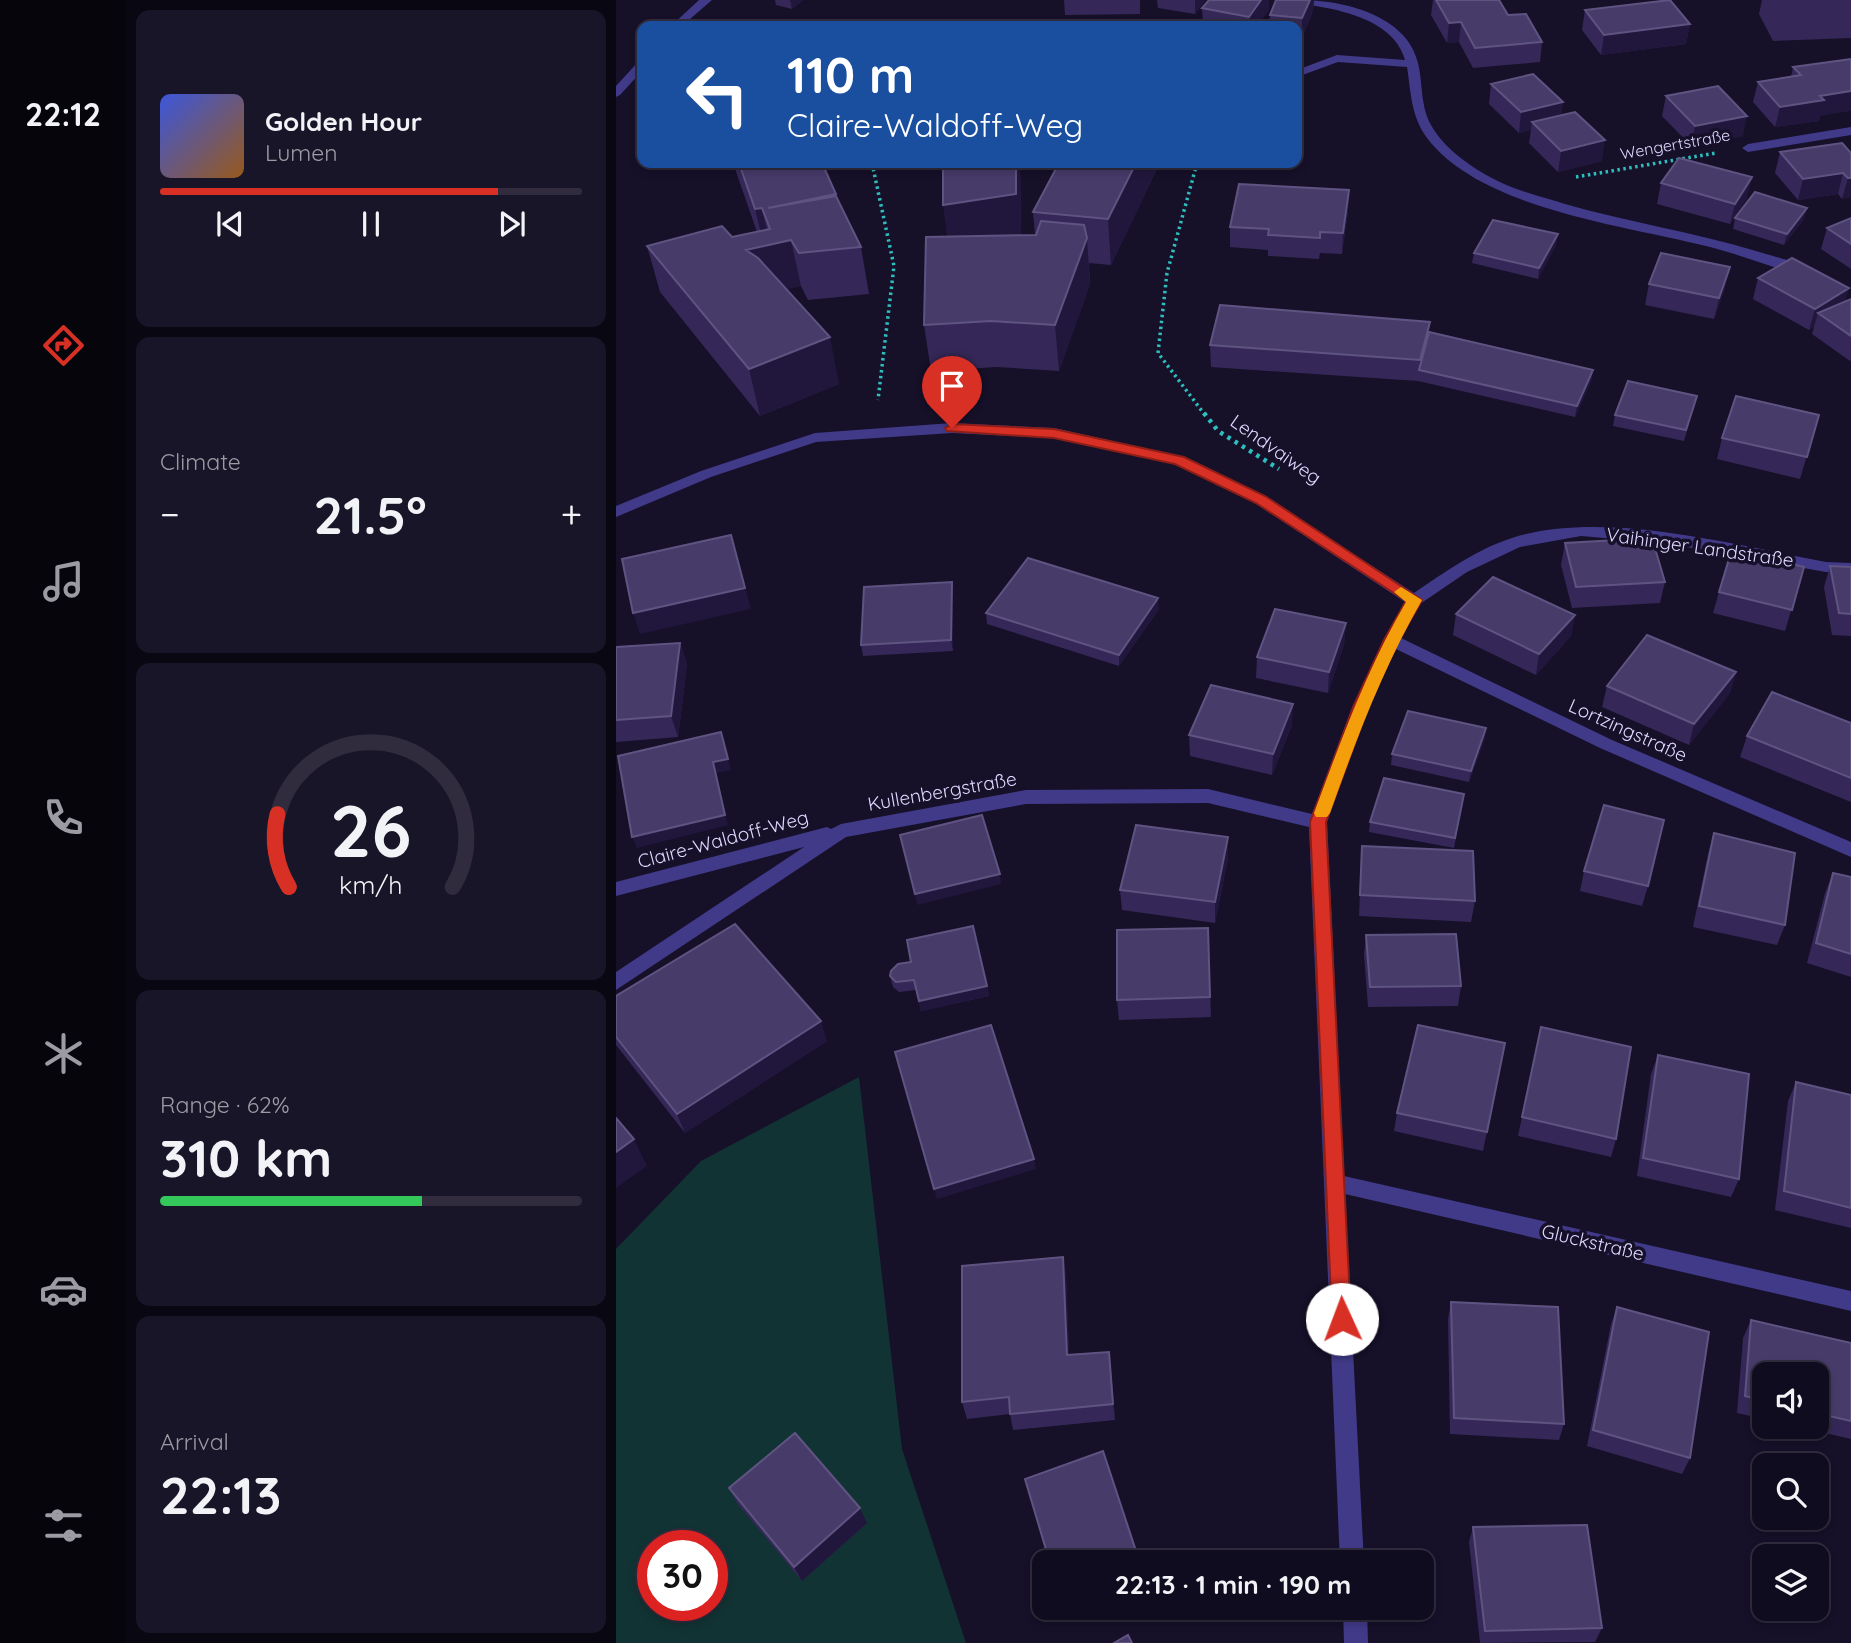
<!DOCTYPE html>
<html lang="en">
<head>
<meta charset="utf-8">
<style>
	:root { --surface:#100c1f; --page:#191528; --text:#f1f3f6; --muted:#9c9ba4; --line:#302c3d; --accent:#d93025 }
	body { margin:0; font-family:Quicksand,sans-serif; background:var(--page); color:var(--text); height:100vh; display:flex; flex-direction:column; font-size:26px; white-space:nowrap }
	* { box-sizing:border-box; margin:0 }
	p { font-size:23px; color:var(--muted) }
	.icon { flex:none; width:38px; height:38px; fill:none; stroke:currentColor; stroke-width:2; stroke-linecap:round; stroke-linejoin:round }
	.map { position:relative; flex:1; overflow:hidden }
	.side { display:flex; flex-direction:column; gap:10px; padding:10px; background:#090711; width:490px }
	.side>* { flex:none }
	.banner { position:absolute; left:21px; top:21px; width:665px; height:147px; border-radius:14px; box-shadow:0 4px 10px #0003,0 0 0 2px var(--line); background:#1a4fa0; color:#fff; overflow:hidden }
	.buttons { position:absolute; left:1136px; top:1362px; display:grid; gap:14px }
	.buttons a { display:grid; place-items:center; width:77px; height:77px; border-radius:14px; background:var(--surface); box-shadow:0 4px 10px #0003,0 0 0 2px var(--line); font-size:35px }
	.speed { position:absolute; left:21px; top:1530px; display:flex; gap:14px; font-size:35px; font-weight:700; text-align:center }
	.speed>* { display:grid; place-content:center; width:91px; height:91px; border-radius:50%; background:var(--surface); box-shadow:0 4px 10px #0003,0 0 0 2px var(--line); line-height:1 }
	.speed .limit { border:10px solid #d22; background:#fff; color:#111 }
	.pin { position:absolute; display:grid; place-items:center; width:60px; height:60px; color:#fff; margin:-72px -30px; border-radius:50% 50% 50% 0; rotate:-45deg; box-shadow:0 0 7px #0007 }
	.pin .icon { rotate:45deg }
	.me { position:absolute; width:77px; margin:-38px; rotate:358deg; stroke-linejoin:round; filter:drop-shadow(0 0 5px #0008) }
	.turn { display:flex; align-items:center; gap:24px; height:147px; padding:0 35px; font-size:32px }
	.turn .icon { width:91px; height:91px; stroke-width:2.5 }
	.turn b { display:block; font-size:49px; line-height:60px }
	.big { font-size:52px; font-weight:700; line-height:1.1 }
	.side .widget { flex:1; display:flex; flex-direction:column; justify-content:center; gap:10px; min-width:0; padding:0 24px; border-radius:14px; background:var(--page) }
	.side .dial { align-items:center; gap:0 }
	.dial svg { height:182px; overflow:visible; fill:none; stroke:var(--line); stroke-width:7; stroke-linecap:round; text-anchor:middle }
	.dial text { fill:var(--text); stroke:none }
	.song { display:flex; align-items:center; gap:21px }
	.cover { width:84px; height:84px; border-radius:10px; background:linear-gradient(135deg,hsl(230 70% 55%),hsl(30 70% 35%)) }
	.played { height:7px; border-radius:4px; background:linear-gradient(90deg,var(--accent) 80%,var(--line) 80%) }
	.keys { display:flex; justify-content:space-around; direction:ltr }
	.heat { display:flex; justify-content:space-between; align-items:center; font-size:38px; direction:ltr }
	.charge { height:10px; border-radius:5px; background:linear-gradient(90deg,#34c759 62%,var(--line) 0) }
	.trip { position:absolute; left:416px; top:1550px; width:402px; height:70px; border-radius:14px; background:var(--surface); box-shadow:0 4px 10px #0003,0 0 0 2px var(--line); font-weight:700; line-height:70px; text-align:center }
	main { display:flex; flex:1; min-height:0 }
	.tab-bar { display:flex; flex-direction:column; width:126px; justify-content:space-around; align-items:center; background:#06050c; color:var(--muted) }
	.tab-bar .icon { width:49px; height:49px }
	.tab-bar .selected { color:var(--accent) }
	.tab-bar b { font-size:32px; color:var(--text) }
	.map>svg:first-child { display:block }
</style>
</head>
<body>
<main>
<nav class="tab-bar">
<b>22:12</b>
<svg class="icon selected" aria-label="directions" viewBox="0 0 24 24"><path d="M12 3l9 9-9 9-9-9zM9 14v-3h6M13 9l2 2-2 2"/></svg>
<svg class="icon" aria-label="music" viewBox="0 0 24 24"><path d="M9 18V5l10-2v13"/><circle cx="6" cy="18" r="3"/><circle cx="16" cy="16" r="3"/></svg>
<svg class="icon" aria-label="phone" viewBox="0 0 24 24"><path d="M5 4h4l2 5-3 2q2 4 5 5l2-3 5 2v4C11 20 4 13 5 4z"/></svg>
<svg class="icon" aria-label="climate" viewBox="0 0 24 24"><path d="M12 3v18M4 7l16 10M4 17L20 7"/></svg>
<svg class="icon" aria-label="car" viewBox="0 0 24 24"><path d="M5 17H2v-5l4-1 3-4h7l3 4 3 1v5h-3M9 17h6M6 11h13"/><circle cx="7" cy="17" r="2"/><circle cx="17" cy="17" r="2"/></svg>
<svg class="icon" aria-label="filters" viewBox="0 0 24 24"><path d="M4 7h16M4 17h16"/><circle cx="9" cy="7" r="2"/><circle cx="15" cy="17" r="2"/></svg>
</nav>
<section class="side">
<div class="widget">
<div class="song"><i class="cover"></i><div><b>Golden Hour</b><p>Lumen</p></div></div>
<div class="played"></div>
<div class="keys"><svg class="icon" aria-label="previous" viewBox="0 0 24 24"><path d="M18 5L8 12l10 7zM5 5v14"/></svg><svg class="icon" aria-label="pause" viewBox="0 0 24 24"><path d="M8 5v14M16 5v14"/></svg><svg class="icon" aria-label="next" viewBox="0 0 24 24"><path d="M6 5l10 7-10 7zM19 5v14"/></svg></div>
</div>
<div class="widget"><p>Climate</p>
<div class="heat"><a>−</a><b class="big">21.5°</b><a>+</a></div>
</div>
<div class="widget dial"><svg viewBox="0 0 100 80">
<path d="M14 69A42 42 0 1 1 86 69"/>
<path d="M14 69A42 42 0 0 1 9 37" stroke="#d93025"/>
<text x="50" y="56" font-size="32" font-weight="700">26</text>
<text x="50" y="72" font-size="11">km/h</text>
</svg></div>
<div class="widget"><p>Range · 62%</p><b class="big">310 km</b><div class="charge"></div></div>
<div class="widget"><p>Arrival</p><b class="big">22:13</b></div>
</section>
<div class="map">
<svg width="1235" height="1643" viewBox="0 0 1235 1643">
	<rect width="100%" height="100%" fill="#161029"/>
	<path fill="#123334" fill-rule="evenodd" d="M243,1077L286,1449L350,1643H0V1249L85,1161ZM37,1545H96V1605H37Z"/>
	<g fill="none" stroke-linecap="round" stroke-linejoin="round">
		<path stroke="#2dbebd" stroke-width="3.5" stroke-dasharray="2.5 3.5" stroke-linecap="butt" d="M256,163L278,266L262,400
			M581,163L551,273L542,353L589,415
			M960,177L1100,153"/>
		<path stroke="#2dbebd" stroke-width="4.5" stroke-dasharray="3.5 5" stroke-linecap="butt" d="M588,413L602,431L663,469"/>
		<path fill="#413a89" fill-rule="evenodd" d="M83,0H96L66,26H55Z
			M684,0C727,0 791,15 802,63C807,83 804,105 815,125C827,147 852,165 874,177C897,190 923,196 949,204C1012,222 1077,232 1140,251C1156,256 1181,261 1194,272L1187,276C1154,267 1123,254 1090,246C1007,225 865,209 811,138C795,116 795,93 791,67L722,62L681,77V70L721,55L789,60C780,28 746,16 716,9C706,7 693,6 684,0Z
			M26,61V71L4,95L0,97V86L22,62Z
			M1235,127V135L1132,152L1126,148L1132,144Z
			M336,423L438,428L568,457L649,497L798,593C829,572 861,549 896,538C987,509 1117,545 1210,562L1235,563V573L1210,572L1048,543L965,536L904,547L851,572L804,604L785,638L996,740L1235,842V857L984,748L780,649L753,705L711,822L728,1176L1235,1291V1311L729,1194L748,1563H724L693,827L592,803L410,804L230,837L0,990V972L188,847L0,896V882L211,827L215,829L225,824L410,790L592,789L696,814L737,705L789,602L639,503L559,464L438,438L336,433L200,442L95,477L0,517V506L85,471L199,433Z
			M727,1608H751L752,1643H728Z"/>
	</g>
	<path fill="#352858" d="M159,0H187L176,9L160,5Z
		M448,0H524V14L449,15Z
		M541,0H589L579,14L542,8Z
		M660,0H698L697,11L686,38H681V26H653L654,15Z
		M817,0H883L892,15L926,42L924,62L857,68L843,42L831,43L815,15Z
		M1146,0H1235V38L1157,41L1143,14Z
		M586,8L653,10L640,26H581L587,24Z
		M969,10L1074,24L1070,44L985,55L966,30Z
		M1235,59L1204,116L1203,121L1159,127L1137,102L1142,82L1175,77L1177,67Z
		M875,84L947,102L945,115L986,161L942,172L913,143L915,130L903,133L873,104Z
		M1050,96L1127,136L1075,146L1046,116Z
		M1226,143L1235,197L1226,199L1222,194L1182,200L1159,173L1164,152Z
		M117,163H206L221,198L245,247L253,294L192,300L185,286L170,289L223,384L144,416L44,292L31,246L116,237L141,232Z
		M327,163H404L405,235H419L417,212L443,163H539L540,171L495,265L473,263L474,284L443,371L381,367L315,371L308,325L331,236Z
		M1045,183L1131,198L1114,224L1041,204Z
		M733,190L732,211L726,254L704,253L703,259L652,256V250L614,247V227Z
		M1119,218L1188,219L1168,245L1117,229Z
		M1235,218V269L1205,249L1211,228Z
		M940,245L922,279L856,263L858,253Z
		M1142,278L1229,301L1235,299V360L1234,361L1196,334L1198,327L1193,330L1137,299Z
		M1033,284L1109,288L1098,319L1029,305Z
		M814,322L813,332L977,370L975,381L959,417L802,381L595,367L594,345Z
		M1081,396L1068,441L997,426L999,415Z
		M1203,415L1184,479L1101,459L1106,438Z
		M949,543L1049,582L1044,603L956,608L945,565Z
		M1214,566L1235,567V636L1216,635L1208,587Z
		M1188,567L1169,631L1097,613L1103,592Z
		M337,593V651L247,656L245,645Z
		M543,609L503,666L371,624L370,613Z
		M840,614L959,615L955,636L920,675L837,635Z
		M730,623L728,644L712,693L640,678L641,657Z
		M64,643L71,664L62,737L0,742V647Z
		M1120,672L1114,693L1073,745L986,707L991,686Z
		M1235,723V802L1124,757L1131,736Z
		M676,725L656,775L574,756L573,735Z
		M869,738L853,782L775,765L776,754Z
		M848,794L838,848L753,832L754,822Z
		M1098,833L1169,925L1161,945L1077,927L1092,854Z
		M746,846L859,901L855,922L743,916Z
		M612,858L599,923L506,910L504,890Z
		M968,871L1032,886L1026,906L964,891Z
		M1217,873L1235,877V977L1191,963L1209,893Z
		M592,928L595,1017L503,1020L501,1000Z
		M750,935L845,986L842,1006L752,1007L748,955Z
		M274,976L371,986L373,996L305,1011L300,990L283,992L277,987Z
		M0,996L211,1041L69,1133L0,1045Z
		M925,1027L1000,1139L995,1157L902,1136Z
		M889,1043L867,1151L778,1131L781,1113Z
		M1042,1055L1123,1179L1115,1197L1021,1176L1035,1074Z
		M1180,1082L1235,1095V1228L1159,1210L1172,1101Z
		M447,1257L450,1275L453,1355L495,1369L499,1420L397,1430L394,1414L351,1419L346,1402Z
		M835,1302L948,1424L943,1440L834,1434L832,1319Z
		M1001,1307L1074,1458L1066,1474L971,1446L995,1324Z
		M1135,1320L1235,1343V1439L1179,1426H1200V1374H1148V1419L1121,1413L1127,1338Z
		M409,1479L522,1563H433Z
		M113,1488L251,1523L186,1581L121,1503Z
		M857,1527L986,1628L979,1642L864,1643L853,1542Z"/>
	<path fill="#21173d" d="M174,0H187L176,9Z
		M579,0H589L579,14Z
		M645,0H653V10L640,26H633V17Z
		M694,0H698L697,11L686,38V18Z
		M845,22L843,42L831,43L833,23Z
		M1074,24L1070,44L985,55L988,35Z
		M1235,91V111L1204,116L1203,121L1159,127L1164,107L1204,96Z
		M947,102L944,122H916L915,130L903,133L905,112Z
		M1131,116L1127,136L1075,146L1079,126Z
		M989,140L986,161L942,172L945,151Z
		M400,163H404L405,239L333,251L327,205Z
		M520,163H539L540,171L495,265L492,219Z
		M1227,173L1222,194L1182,200L1187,179Z
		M1136,177L1131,198L1114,224L1119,204Z
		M1232,178H1235V197L1226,199Z
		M733,190L732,211L726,254L727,233Z
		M220,194L229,240H175L185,286L141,297L130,250L148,246L139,209L146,208L154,245L152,208Z
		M1191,208L1188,219L1168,245L1171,234Z
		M942,234L940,245L922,279L923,268Z
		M471,238L474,284L443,371L439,325Z
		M1114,267L1109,288L1098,319L1103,298Z
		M1233,288L1227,309L1202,313L1198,327L1193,330L1199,309Z
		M814,322L812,343L803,370L804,360Z
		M214,337L223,384L144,416L133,369Z
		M977,370L975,381L959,417L961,406Z
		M115,535L135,609L24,634L17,613Z
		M336,582L337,593V651L335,640Z
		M542,598L543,609L503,666V655Z
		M959,615L955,636L920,675L923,654Z
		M730,623L728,644L712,693L713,672Z
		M64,643L71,664L62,737L55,716Z
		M1120,672L1114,693L1073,745L1078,724Z
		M677,704L676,725L656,775L657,754Z
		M870,728L869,738L853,782L855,771Z
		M105,732L115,770L100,773L112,825L21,848L16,837L97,762Z
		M612,837V858L599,923V902Z
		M384,874L385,884L301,905L299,894Z
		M371,986L373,996L305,1011L303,1001Z
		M205,1021L211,1041L69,1133L61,1114Z
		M18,1139L31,1166L0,1188V1152Z
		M418,1159L420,1169L321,1199L318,1189Z
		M447,1257L450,1275L454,1372L451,1355Z
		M493,1352L495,1369L499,1420L497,1404Z
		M244,1508L251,1523L186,1581L178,1567Z
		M520,1551L522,1563H488Z"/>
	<path fill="#473b6a" stroke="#5f5481" stroke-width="2" d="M593,0H645L633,17L586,8Z
		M660,0H694L686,18L654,15Z
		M820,0H883L892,15L910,14L926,42L859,48L845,22L833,23Z
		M1054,0L1074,24L988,35L969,10Z
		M583,23L602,26H581Z
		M1235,59V91L1204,96L1208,100L1164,107L1142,82L1185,75L1177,67Z
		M917,74L947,102L905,112L875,84Z
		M1102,86L1131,116L1079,126L1050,96Z
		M959,112L989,140L945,151L916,122Z
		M1226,143L1235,153V178H1232L1227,173L1187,179L1164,152Z
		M1063,158L1136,177L1119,204L1045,183Z
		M123,163H206L220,194L152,208L220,196L245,247L183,253L175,240L130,250L142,258L214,337L133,369L31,246L106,226L116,237L154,229L146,208L139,209Z
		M327,163H400V194L327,205Z
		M443,163H520L492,219L417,212Z
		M623,184L733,190L727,233L704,232V238L652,235L653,229L614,227Z
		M1139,192L1191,208L1171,234L1119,218Z
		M1235,218V244L1211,228Z
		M877,220L942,234L923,268L858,253Z
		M425,221L468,225L471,238L439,325L375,321L308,325L310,237L420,235Z
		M1045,253L1114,267L1103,298L1033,284Z
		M1176,258L1233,288L1199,309L1142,278Z
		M1235,299V336L1202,313Z
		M604,305L814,322L804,360L594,345Z
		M813,332L977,370L961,406L803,370Z
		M1012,381L1081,396L1070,430L999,415Z
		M1120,396L1203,415L1191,457L1106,438Z
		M115,535L129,588L17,613L6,559Z
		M1036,538L1049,582L960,587L949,543Z
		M1116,549L1188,567L1176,610L1103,592Z
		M412,558L542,598L503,655L370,613Z
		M1214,566L1235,567V614L1223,613Z
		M877,577L959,615L923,654L840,614Z
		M336,582L335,640L245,645L248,587Z
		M659,609L730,623L713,672L641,657Z
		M1031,635L1120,672L1078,724L991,686Z
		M64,643L55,716L0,720V647Z
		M595,685L677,704L657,754L573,735Z
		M1156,692L1235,723V778L1131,736Z
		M792,711L870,728L855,771L776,754Z
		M105,732L112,759L97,762L109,815L16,837L2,756Z
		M768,778L848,794L839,838L754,822Z
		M988,805L1048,820L1032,886L968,871Z
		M366,815L384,874L299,894L284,835Z
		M520,825L612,837L599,902L504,890Z
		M1098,833L1179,853L1169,925L1083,906Z
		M746,846L857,851L859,901L744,895Z
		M1217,873L1235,877V954L1200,943Z
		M119,924L205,1021L61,1114L0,1037V996Z
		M357,926L371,986L303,1001L298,980L280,982L274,976L275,971L282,964L295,962L291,940Z
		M592,928L594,997L501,1000V930Z
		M840,934L845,986L754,987L750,935Z
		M375,1025L418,1159L318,1189L279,1052Z
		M802,1025L889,1043L871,1132L781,1113Z
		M925,1027L1015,1047L1000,1139L906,1117Z
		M1042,1055L1133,1074L1123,1179L1027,1158Z
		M1180,1082L1235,1095V1208L1168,1191Z
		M0,1118L18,1139L0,1152Z
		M447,1257L451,1355L493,1352L497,1404L394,1414L393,1397L346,1402V1266Z
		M835,1302L942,1307L948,1424L838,1418Z
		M1001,1307L1093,1332L1074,1458L977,1430Z
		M1135,1320L1235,1343V1421L1200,1413V1374H1148V1401L1129,1396Z
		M179,1433L244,1508L178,1567L113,1488Z
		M487,1451L520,1551L488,1563H434L409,1479Z
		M971,1525L986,1628L869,1631L857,1527Z
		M512,1635L516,1643H498Z"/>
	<path fill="#d93025" stroke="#8d1f18" stroke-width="2" d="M336,424L438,429L568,457L649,496L806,600L783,640L753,705L710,822L735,1319L732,1325L726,1328L719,1325L716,1319L694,822L738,705L768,640L790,601L640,503L559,464L438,438L331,431L329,428Z"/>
	<path fill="#f59e0b" d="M785,587L806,600C767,668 740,740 714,813L711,817H700L698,813C725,740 751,669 790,602L778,592Z"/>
	<g text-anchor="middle" stroke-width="7" stroke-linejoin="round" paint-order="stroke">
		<g font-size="16" fill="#dfd8ff" stroke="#161029">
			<text transform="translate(1059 144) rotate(-10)" y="6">Wengertstraße</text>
		</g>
		<g font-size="19" fill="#dfd8ff" stroke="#161029">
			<text transform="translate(660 449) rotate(35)" y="7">Lendvaiweg</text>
			<text transform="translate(1084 547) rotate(8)" y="7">Vaihinger Landstraße</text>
			<text transform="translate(1012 730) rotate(24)" y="7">Lortzingstraße</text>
			<text transform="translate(326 791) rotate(-10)" y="7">Kullenbergstraße</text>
			<text transform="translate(107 839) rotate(-15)" y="7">Claire-Waldoff-Weg</text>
			<text transform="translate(977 1242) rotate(13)" y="7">Gluckstraße</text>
		</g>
	</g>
</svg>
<div class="buttons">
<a><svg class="icon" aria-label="sound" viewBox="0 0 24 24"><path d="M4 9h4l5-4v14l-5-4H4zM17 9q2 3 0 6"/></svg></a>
<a><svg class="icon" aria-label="search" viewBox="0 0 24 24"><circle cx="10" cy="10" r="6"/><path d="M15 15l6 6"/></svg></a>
<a><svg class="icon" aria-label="layers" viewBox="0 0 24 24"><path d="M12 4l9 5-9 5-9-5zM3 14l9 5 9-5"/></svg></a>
</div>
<div class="speed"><div class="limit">30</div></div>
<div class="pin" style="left:336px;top:428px;background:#d93025"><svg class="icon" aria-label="arrive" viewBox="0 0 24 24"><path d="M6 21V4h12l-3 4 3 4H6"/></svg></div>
<svg class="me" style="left:726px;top:1319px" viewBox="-20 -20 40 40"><circle r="19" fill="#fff"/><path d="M0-13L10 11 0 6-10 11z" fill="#d93025"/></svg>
<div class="trip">22:13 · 1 min · 190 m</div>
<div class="banner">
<div class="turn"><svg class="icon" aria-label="left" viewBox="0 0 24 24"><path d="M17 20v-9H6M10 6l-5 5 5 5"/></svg><div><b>110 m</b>Claire-Waldoff-Weg</div></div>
</div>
</div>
</main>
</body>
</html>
